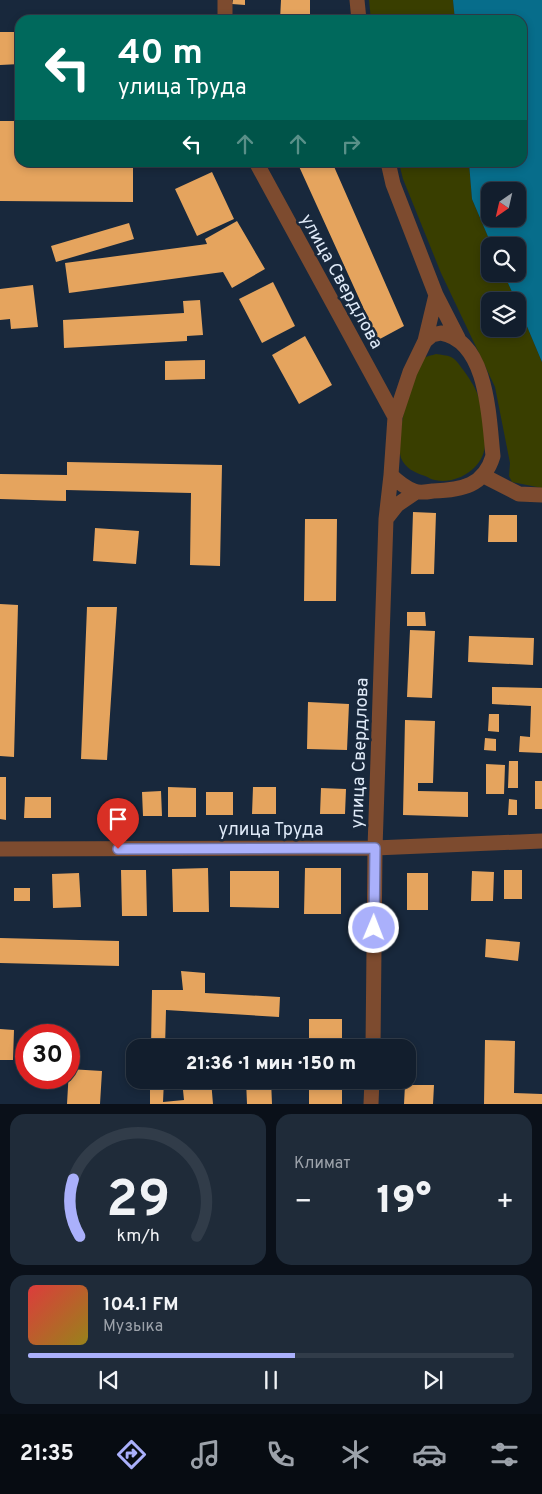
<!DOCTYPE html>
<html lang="ru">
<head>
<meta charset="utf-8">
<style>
	:root { --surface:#121e2d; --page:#1f2b39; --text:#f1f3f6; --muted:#9ca2aa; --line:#313c49; --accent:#aab0fb }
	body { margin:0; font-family:Overpass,sans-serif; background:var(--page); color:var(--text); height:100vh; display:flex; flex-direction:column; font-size:19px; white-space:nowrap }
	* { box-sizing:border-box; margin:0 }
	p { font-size:16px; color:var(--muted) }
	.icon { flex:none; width:28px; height:28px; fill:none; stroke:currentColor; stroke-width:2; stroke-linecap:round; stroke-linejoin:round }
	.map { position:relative; height:1104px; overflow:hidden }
	.side { display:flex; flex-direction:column; gap:10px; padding:10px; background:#0a1019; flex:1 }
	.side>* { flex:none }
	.banner { position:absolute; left:15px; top:15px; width:512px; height:152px; border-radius:15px; box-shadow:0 2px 8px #0003,0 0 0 1px var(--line); background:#00695c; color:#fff; overflow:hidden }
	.needle { width:32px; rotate:214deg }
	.tools { position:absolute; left:481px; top:182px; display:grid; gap:10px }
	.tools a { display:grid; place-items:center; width:45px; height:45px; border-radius:10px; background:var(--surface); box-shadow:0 2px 8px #0003,0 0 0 1px var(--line); font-size:25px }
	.speed { position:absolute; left:15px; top:1024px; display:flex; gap:10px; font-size:25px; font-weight:700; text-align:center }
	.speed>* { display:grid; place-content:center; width:65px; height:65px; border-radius:50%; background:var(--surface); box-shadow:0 2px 8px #0003,0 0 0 1px var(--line); line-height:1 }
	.speed .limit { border:8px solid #d22; background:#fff; color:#111 }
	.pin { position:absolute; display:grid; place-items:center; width:42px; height:42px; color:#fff; margin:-51px -21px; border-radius:50% 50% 50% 0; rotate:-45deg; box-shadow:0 0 5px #0007 }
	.pin .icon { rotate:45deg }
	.me { position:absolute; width:55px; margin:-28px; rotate:1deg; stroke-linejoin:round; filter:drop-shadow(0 0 4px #0008) }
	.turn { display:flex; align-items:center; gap:18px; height:105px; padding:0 20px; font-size:22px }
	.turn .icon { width:65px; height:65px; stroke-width:2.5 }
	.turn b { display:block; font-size:35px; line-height:42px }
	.lanes { display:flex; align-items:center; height:48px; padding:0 20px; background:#0003; justify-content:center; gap:25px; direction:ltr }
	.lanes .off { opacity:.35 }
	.big { font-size:38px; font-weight:800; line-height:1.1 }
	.side .widget { flex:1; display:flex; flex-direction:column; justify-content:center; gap:8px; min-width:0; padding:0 18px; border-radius:15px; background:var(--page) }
	.side .dial { align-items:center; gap:0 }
	.dial svg { height:130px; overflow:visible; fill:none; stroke:var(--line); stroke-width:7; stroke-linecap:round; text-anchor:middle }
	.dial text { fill:var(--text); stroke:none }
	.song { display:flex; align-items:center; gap:15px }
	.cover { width:60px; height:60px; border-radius:8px; background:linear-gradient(135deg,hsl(0 70% 55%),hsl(50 70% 35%)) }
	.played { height:5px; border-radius:2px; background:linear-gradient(90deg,var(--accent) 55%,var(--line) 55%) }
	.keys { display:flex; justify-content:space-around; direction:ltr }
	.heat { display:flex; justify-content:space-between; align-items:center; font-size:28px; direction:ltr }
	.side .tiles { flex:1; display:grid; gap:10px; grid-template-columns:1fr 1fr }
	.widget:last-child { grid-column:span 2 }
	.trip { position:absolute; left:126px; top:1039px; width:290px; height:50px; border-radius:15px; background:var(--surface); box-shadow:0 2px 8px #0003,0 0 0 1px var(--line); font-weight:800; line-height:50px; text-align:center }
	.tab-bar { display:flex; height:80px; justify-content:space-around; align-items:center; background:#070c12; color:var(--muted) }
	.tab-bar .icon { width:35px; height:35px }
	.tab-bar .active { color:var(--accent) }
	.tab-bar b { font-size:22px; color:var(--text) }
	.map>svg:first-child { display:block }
</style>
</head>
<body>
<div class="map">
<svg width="542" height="1104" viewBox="0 0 542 1104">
	<rect width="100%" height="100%" fill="#18283c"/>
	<path fill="#393e00" d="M369,0H453L455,20H371Z
		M399,163H469L472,199L492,246H490V274H504L516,301H490V329H518V305L542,362V488L512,482L509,476L510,463L495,387L441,273L403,179Z
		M436,354C441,355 447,355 451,357C457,360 460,366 464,371C479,392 481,400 484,427C484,433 486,439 485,445C484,468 457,485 435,480C432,480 428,477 425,476C415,473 405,468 401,458C395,440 410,379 420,362C424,356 430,356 436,354Z"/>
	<path fill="#076d8b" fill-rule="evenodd" d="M453,0H542V362L518,305V301H516L504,274H518V246H492L472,199L469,163L522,162V20H455ZM490,191H518V219H490Z"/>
	<path fill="#e5a45e" d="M233,0H245V5L232,4Z
		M281,0H310V20H280Z
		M0,32H20V64L0,65Z
		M0,121H20V162H24V165H36V162H86V166L98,165V162H133V202L0,201Z
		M297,162H332L404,326L378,340Z
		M212,172L234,219L197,236L175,189Z
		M237,221L265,269L232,288L223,272L69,293L65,263L207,244L205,239Z
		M129,223L134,239L56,262L51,246Z
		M273,282L295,326L262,343L239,299Z
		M33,285L38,327L11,329L10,319L0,320V289Z
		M200,300L203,335L187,336V341L64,348L63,320L184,313L183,301Z
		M305,336L332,385L299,404L272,355Z
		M205,360V379L165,380V361Z
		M67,462L222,465L220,566L190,565L191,493L66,490V501L0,499V474L67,475Z
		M413,512L436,513L434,574H411Z
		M489,515H517V542H488Z
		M305,519H337L336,601H304Z
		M95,528L139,531L136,564L93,561Z
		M0,604L18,605L14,757L0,756Z
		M87,607H117L107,760L81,759Z
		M407,612H425L426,626H407Z
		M410,630L435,631L432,698L407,697Z
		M469,636L534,638L533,665L468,662Z
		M492,687L542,688V753L519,752L520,736L530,737L531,706L492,704Z
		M308,702L349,704L347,750L307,749Z
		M489,714H499V732L488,731Z
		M405,720L435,721L433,783H418V791L468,792V817L403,815Z
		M485,738L496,739V751L484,750Z
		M509,761H518V788H508Z
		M486,764L505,765L504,794H486Z
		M0,777H6V820L0,819Z
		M535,781H542V809H535Z
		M168,787L196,788V817H168Z
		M253,787H276V814H252Z
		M321,788L346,789L345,814H320Z
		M161,791L162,816H143L142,792Z
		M206,792H233V815H206Z
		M25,797H51V818H24Z
		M509,799L517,800V815H508Z
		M208,868L209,912H173L172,869Z
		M305,868H341V914H304Z
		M121,870H146L147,916H122Z
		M504,870H522V899H504Z
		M230,871H279V908L230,907Z
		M472,871L494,872L493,901H471Z
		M79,873L81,907L53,908L52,874Z
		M407,873H428V910H407Z
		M14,888H30V901H14Z
		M0,938L119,941V966L0,963Z
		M486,939L520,942L518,961L485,957Z
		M181,971L205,973V993L280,997L279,1017L166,1010L165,1048H151L152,990H183Z
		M309,1019H342V1048H309Z
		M0,1029L14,1030L13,1060H0Z
		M180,1038H208L209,1048H180Z
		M485,1040L515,1041L514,1093L542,1094V1104H484Z
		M269,1045V1048H247V1046Z
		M69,1069L102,1071L100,1104H67Z
		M150,1080H164L163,1102L184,1100L182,1080H211L213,1104H150Z
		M246,1080H271L272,1104H247Z
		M309,1080H342V1104H309Z
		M405,1085H434L433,1104H404Z"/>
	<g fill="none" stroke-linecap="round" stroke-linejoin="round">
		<path stroke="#7d4b2f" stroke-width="15" d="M225,0V20
			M357,0L359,20
			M256,162L395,417
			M388,162L393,184L436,295L458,338
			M441,333C488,341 489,419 493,456C484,486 462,490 433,491C427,492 419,493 414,491C404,487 398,482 391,475L395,417L410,372L425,341L432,335Z
			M425,341L436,295
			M484,476L519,494L542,495
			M386,519L397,505L416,492
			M0,849L375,848L542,841
			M373,1048L375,848L386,519L391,475
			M371,1104L372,1080"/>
	</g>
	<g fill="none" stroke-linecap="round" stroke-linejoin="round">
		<g stroke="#6e72a3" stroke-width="12">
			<path id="route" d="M118,849L375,848L374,928"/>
		</g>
		<use href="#route" stroke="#aab0fb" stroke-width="9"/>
	</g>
	<g text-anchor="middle" stroke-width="5" stroke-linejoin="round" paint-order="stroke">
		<g font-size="18" fill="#dfeaf8" stroke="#18283c">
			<text transform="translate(342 281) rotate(61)" y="6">улица Свердлова</text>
			<text transform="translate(359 753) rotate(-88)" y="6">улица Свердлова</text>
			<text x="271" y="835">улица Труда</text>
		</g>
	</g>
</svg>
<div class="tools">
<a><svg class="needle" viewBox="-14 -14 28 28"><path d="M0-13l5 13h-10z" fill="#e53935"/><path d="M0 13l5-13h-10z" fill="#9ca2aa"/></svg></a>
<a><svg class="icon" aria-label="search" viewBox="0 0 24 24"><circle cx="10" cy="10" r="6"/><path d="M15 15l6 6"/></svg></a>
<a><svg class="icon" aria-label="layers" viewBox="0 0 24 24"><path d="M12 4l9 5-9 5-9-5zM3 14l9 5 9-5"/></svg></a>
</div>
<div class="speed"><div class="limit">30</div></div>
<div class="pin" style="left:118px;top:849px;background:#d93025"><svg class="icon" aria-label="arrive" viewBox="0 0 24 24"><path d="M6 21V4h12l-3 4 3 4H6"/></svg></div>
<svg class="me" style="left:374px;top:928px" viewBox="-20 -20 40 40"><circle r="17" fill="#aab0fb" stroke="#fff" stroke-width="3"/><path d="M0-11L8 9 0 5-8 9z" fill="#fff"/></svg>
<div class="trip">21:36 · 1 мин · 150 m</div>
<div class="banner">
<div class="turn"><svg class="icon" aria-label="left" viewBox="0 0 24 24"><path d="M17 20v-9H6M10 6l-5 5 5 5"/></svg><div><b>40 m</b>улица Труда</div></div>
<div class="lanes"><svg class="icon" aria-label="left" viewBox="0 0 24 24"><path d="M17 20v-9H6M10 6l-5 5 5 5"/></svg><svg class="icon off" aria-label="ahead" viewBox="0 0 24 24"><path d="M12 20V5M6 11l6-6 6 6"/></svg><svg class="icon off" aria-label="ahead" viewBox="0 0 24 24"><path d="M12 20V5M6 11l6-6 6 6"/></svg><svg class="icon off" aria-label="right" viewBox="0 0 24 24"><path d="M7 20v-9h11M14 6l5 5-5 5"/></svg></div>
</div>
</div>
<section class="side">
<div class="tiles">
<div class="widget dial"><svg viewBox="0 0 100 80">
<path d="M14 69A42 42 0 1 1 86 69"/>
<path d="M14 69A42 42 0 0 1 10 34" stroke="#aab0fb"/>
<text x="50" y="56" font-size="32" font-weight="700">29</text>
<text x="50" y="72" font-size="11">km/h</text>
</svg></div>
<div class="widget"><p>Климат</p>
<div class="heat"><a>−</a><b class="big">19°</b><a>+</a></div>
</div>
<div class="widget">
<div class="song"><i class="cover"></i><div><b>104.1 FM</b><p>Музыка</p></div></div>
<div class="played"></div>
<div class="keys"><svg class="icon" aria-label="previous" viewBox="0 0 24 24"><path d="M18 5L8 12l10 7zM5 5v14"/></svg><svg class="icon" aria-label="pause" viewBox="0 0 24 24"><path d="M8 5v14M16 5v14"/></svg><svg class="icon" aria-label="next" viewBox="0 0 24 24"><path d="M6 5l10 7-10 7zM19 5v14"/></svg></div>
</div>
</div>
</section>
<nav class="tab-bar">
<b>21:35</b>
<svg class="icon active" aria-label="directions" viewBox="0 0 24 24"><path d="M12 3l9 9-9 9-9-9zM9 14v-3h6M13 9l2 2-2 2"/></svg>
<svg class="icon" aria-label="music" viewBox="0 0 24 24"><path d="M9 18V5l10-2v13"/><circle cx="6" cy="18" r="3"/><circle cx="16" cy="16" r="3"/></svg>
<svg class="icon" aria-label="phone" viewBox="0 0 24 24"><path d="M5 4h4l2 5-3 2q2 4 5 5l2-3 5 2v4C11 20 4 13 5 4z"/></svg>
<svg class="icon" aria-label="climate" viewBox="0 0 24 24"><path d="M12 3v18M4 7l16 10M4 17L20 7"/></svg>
<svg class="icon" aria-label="car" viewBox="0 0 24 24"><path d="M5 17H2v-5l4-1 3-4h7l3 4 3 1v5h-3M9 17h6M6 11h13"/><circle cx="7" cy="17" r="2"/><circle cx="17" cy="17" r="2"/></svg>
<svg class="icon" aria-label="filters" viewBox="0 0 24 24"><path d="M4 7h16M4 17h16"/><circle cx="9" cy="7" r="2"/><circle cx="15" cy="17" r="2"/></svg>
</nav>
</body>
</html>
